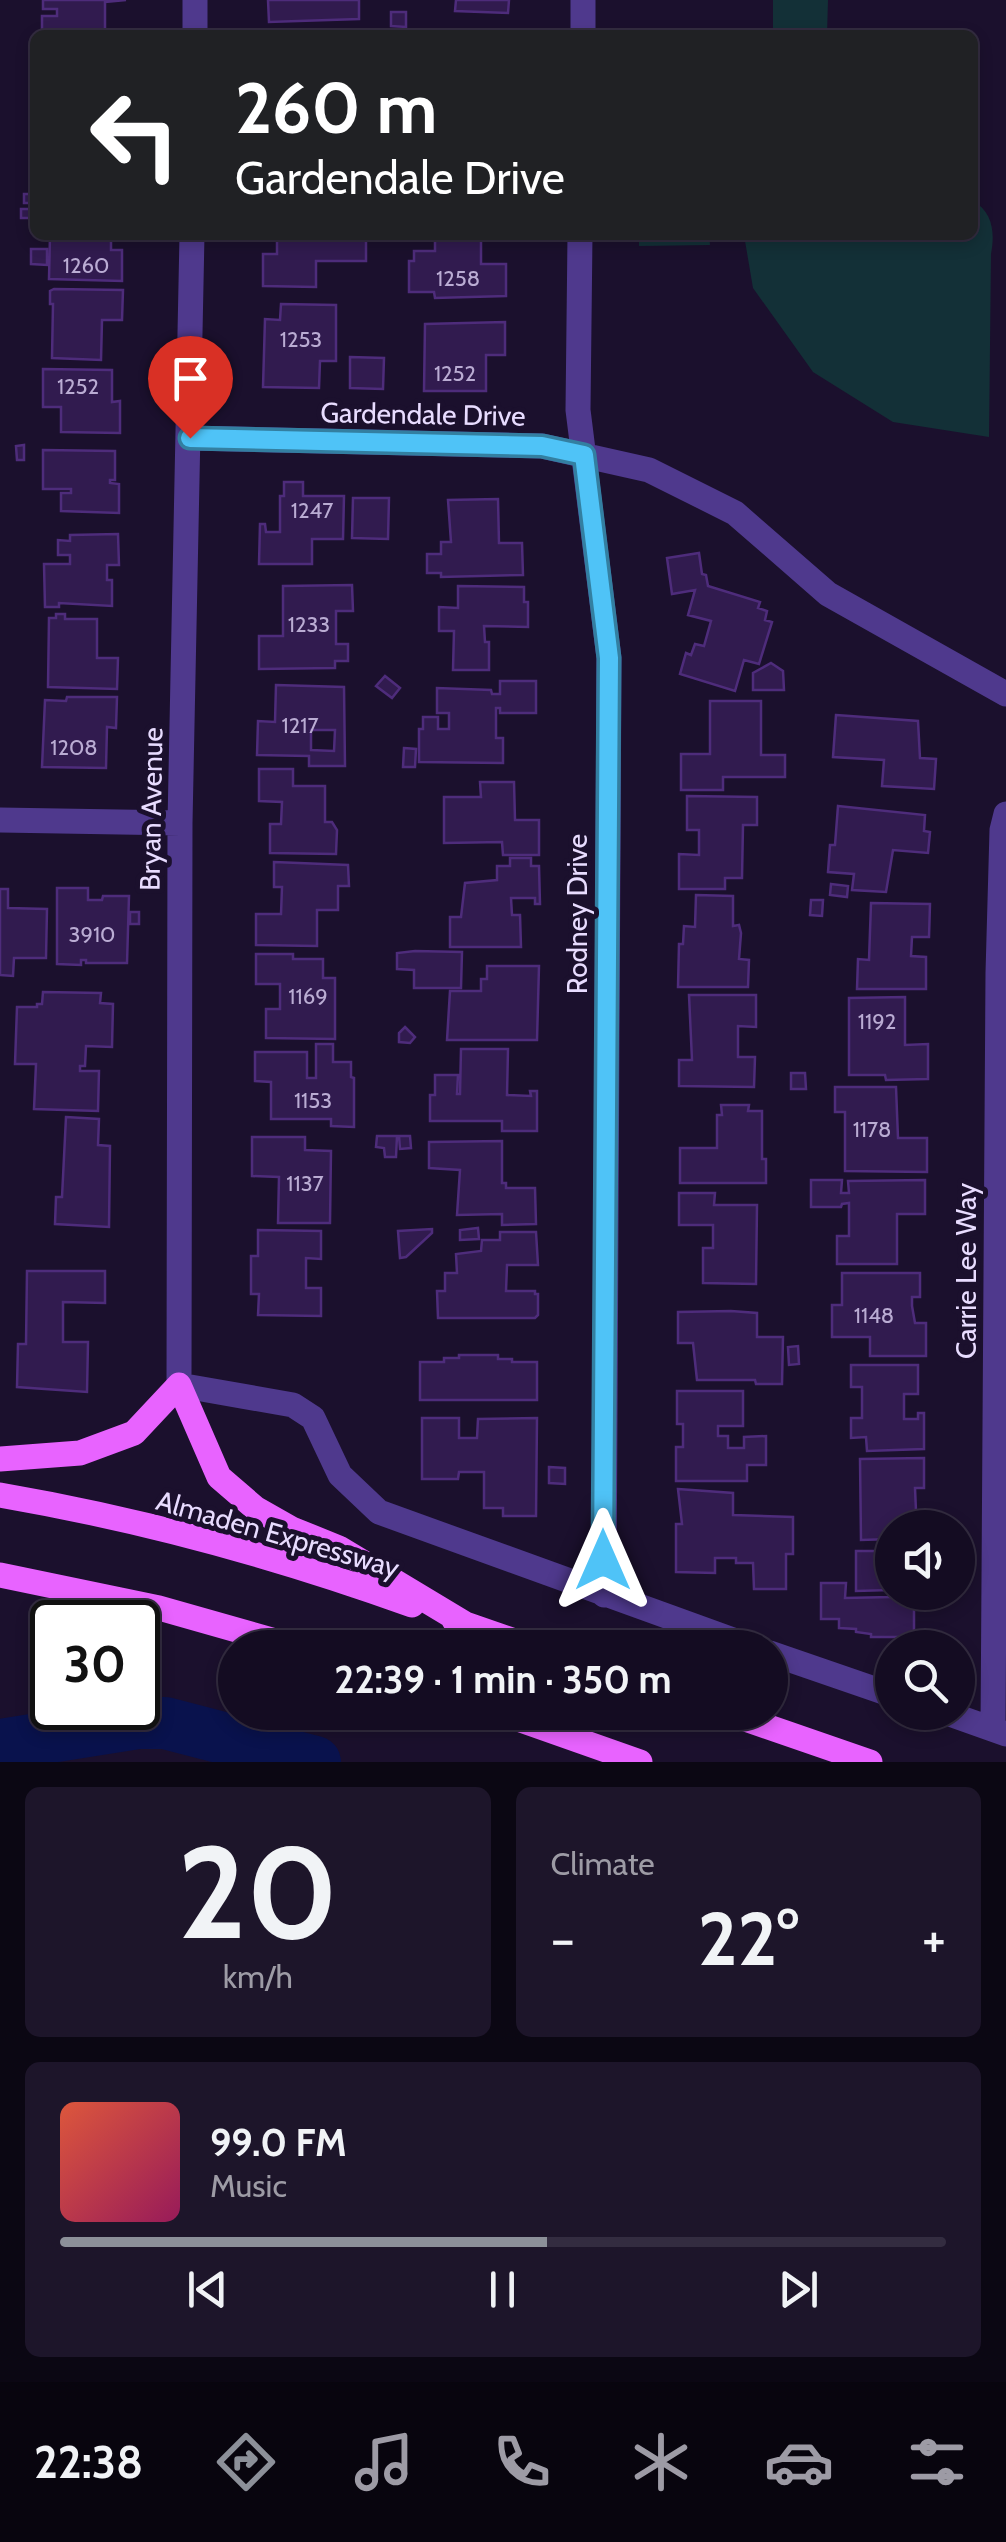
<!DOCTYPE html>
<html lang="en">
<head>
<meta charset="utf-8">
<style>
	:root { --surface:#140c22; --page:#1d152a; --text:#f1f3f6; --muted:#9d9ba5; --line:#332c40; --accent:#8c9099 }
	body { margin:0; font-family:Cabin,sans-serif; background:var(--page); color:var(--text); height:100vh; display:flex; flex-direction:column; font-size:38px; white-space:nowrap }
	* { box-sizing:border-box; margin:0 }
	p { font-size:32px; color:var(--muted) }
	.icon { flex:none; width:55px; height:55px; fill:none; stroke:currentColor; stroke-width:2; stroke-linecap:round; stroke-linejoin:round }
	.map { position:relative; height:1762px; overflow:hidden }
	.side { display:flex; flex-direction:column; gap:25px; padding:25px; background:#0b0713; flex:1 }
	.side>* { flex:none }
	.hud { position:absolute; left:30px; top:30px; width:948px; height:210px; border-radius:15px; box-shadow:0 5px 15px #0003,0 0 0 2px var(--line); background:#202124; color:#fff; overflow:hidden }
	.buttons { position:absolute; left:875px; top:1510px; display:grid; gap:20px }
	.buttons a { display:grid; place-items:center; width:100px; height:100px; border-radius:50%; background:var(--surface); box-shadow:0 5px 15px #0003,0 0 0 2px var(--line); font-size:50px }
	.speed { position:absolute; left:30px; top:1600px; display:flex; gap:20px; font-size:50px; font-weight:700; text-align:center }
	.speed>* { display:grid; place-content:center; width:130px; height:130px; border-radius:50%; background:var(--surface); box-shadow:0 5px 15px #0003,0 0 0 2px var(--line); line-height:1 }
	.speed .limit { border:5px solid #111; border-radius:15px; background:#fff; color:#111 }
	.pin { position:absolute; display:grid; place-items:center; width:85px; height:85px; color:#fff; margin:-102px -42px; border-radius:50% 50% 50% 0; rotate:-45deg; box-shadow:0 0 10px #0007 }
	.pin .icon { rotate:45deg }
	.me { position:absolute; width:110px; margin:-55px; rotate:0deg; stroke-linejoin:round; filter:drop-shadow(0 0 8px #0008) }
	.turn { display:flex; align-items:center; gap:35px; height:210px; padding:0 40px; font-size:45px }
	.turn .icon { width:130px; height:130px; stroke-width:2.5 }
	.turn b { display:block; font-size:70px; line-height:85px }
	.big { font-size:75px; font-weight:800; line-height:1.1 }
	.side .tile { flex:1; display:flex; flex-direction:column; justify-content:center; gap:15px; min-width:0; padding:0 35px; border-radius:15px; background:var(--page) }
	.side .dial { align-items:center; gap:0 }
	.dial b { font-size:130px; line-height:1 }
	.song { display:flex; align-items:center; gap:30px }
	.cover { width:120px; height:120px; border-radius:15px; background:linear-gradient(135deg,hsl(10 70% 55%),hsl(330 70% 35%)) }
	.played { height:10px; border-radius:5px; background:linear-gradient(90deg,var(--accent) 55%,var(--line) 55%) }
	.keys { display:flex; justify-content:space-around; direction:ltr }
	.heat { display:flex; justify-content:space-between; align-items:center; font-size:55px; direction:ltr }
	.side .tiles { flex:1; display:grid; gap:25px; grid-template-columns:1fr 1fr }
	.tile:last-child { grid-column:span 2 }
	.trip { position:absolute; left:218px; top:1630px; width:570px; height:100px; border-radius:50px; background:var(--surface); box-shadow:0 5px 15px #0003,0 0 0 2px var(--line); font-weight:800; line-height:100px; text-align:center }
	.menu { display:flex; height:160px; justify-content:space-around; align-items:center; background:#08050e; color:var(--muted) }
	.menu .icon { width:70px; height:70px }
	.menu .current { color:var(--accent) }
	.menu b { font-size:45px; color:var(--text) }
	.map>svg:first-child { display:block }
</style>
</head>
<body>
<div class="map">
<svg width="1006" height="1762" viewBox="0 0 1006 1762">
	<rect width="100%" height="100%" fill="#1b102d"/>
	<path fill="#133037" d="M773,0H828L827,35L773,34Z
		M973,201C993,212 995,233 991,254L989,437L893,422L813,372L753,288L744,235H972Z
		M639,235H709L710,245L639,246Z"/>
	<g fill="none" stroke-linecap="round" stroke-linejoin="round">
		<path stroke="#09124d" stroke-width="52" d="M0,1745L138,1723H165L315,1762"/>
	</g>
	<path fill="#311b4f" stroke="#4e2c7b" stroke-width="2.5" fill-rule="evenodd" d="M43,0H126L105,2V35H42V16H57V9H43Z
		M268,0H359V19L269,22Z
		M456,0H509L508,13L455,11Z
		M391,12H406V27L391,26Z
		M279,32H368V35H279Z
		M24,194H35V203H24Z
		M21,209H35V218H21Z
		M50,235H117H111V250H122V281L49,279Z
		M277,235H366V261H316V287L263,286V254H277Z
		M435,235H481V264H506V296L435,298L434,292H409V261H414V251H435Z
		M31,249H47V265L31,264Z
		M54,289L123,290L122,320H102L101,360L52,358L53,304H50V291Z
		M281,304L336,305V361H320L319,388L263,387L265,319L280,320Z
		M505,322V355H486V391H424L425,324Z
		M350,357L384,358L383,389L350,388Z
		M43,369L112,370V402L120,401V433L61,432V407H43Z
		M24,445V460H17L16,446Z
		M43,450L115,451V480H110V483L119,484V513L61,511V493H71V489H43Z
		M284,482H303V496H344L343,539H312V564H259L260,524H265L266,532H280V496H284Z
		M353,498H389L388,539L352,538Z
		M498,499L499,543H522L523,575L441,577V573H427V554H441V542H451L448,500Z
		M118,534L119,565H107V580H112V606L59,603V607H45L44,564H70V555H58V540L70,541V535Z
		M699,553L702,574L706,575L708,586L760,602L758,608L767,611L765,620L772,622L759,664L744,660L735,691L680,674L686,653L691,655L695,644L704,646L711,621L688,615L695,590L672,594L667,558Z
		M352,585L353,611H336V644H348V661H335V668L259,669V636H283V586Z
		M458,586L524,587V602H528V627L484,626L485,642H489V670H453L454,631H439V607L458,608Z
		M56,614H65V619H97V658H118L117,689L48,687L49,618H56Z
		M771,663L783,671L784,690H753V673Z
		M385,676L400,688L392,698L376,686Z
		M500,681H536V713H500V708H496V738H503V763L419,762V729H423V717H438V729H449V713H437V688L491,690L492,694H500Z
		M276,685L344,687L345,766H309V756L257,755L258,721L275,722ZM311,730H335L334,751L311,750Z
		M67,697H117L116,728L107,727L106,768L42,767L45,700L66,701Z
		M710,701H761V755H785V777H723V790H681V754H710Z
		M836,715L918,721L920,758L936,759L934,789L882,786L884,760L833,757Z
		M404,748L416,749L415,767H403Z
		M259,769H293V786H325V822H332L337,830L336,854L270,853V824H281L282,802L259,801Z
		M480,782H514L515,820H539V855H503L502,842L444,843V797H481Z
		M687,796L757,797V825H743L742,878H725V889H679V854L699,855V830H687Z
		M838,806L925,815L924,831L930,832L928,853L893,850L886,892L852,890L854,874L828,872L830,845H835Z
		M510,858H531V866H539L540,904H535V898H511L512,915H520L521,947H450V917H461L465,883L497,880V866H510Z
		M274,862L348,865L349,886H338V910H317V946L256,945V914H281L282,887H274Z
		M831,884L848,886L847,897L830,895Z
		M57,888H88V900H102L103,896H129L127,963H86V960H81V965L57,964Z
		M0,889H8V908L47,909L46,958H14L13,976L0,975Z
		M696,895L733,896V926L739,925L741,933L739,959L749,960L748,987H678L679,944H683L684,926L695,927Z
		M811,900H823L822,916L810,915Z
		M871,903L930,904L929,937H912L911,956L926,957V989H857L858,959L869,960Z
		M130,912H139V924H130Z
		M415,951L462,952L461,988H414V970L397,969V953Z
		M256,954H293V959H323V978H335V1039L266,1038V1009H280V984H256Z
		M487,966H539L537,1040H447L450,991H481V979H487Z
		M43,992L101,993L100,1003L113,1004L112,1047L86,1046L85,1066H80V1071H99L98,1111L34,1109L36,1064H15L17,1007H37V1004H42Z
		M689,995H756V1027L738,1026V1057H755L754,1087L679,1086V1060H692Z
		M905,997V1045L928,1044V1079L886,1080L885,1075H849V998Z
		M405,1027L415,1037L410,1043L399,1042V1033Z
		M316,1044H333V1062H351V1077L354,1078V1127L331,1126V1119H271V1082L255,1081V1052H307V1078H316Z
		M461,1049H508L507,1095L531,1096L530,1091H537V1131H502V1121H430V1095H435V1075H458L457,1094H460Z
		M791,1073H805L806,1089H791Z
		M835,1087H896L898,1138H927V1172L845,1171V1112H835Z
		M721,1105H749L748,1111H762V1159H766V1183H680V1148H717V1115H722Z
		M66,1117L99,1119L98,1145L110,1146L109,1227L55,1224L56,1197H62Z
		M377,1136H397L396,1157H385L384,1148L376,1147Z
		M399,1136H410L411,1148L400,1149Z
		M252,1137H305V1150L331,1151L330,1223H278L279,1177L252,1176Z
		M502,1141V1183H506V1188H535L536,1224L502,1225V1214L457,1215L460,1170L429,1168V1142Z
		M811,1180H842L841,1193H849L848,1181L925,1180V1214H897V1264H837V1236H849V1203L842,1204L841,1207H811Z
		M679,1193H715L714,1205H757L756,1284L703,1283V1248H713V1225H679Z
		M478,1228L479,1239L460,1240V1230Z
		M432,1229V1233L406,1257L400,1258L398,1231Z
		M258,1230L321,1231V1259L306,1258V1288H321V1316L258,1315L259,1294H251V1256H258Z
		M500,1232H536L538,1265H507L506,1291H535V1294H538V1315L535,1318H438L437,1291H445V1273H457L456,1254L481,1251L482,1240H500Z
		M27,1271H105V1303L63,1302V1342H88L87,1392L17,1387L18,1344H26Z
		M842,1273H920V1297H912V1306L915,1323H926V1356H870V1337H832V1305H842Z
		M731,1311L757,1313V1337H783L782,1384H756L755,1380H697L693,1343H678V1312Z
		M798,1346L799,1364L789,1365L788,1347Z
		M459,1355H498V1359H512V1362H537V1400H420V1362H444V1358H459Z
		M851,1365H918V1394H904V1419H918V1413H924V1449L867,1451L866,1437L851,1438V1418H862V1387H851Z
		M677,1391H743V1426H718V1436H728V1448H744V1437L766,1436V1465H747V1481H676V1447H683V1424H677Z
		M422,1418H459V1438H477L478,1419L537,1418L536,1516H503V1508H484V1472H459L458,1479H422Z
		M924,1458V1488H915L916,1511H925V1528H892V1539L861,1540L860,1459Z
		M549,1467L565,1468V1484L549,1483Z
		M678,1489L733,1493V1515L793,1517V1554H786V1589H754L753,1563H736V1558H715V1573L676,1572V1524H682Z
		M856,1551H892V1592H925V1603H914V1637H871V1634L856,1632V1629L839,1628V1619H821V1583H846L845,1598L891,1597V1590L856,1591Z"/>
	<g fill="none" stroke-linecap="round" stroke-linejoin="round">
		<path stroke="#4f398d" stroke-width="25" d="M195,35V0
			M583,35V0
			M192,235L180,823L179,1385L293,1405L313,1418L340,1475L379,1512L755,1648
			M580,235L578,410L609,658L604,1595
			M190,438L542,446L649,470L735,513L828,594L1006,694
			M0,820L180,823
			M770,1653L892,1695
			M944,1712L1006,1734
			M993,1729L998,973L1002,830L1006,814"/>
		<path stroke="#e863ff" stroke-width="25" d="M0,1459L80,1453L134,1433L179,1385L219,1477L255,1508L292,1529L339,1548L467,1625
			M0,1495C139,1519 279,1557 412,1605
			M0,1575L159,1608L300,1648
			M454,1620L535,1648
			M498,1712L640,1762
			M725,1712L870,1762"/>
	</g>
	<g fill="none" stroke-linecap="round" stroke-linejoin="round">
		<g stroke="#337fa1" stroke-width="25">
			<path id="route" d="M190,438L542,446L584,455L609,658L603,1560"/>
		</g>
		<use href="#route" stroke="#4fc3f7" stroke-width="18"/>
	</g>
	<g text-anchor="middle" stroke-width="10" stroke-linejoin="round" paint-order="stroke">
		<g font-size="22" fill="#baacd3">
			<text x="86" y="273">1260</text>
			<text x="458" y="286">1258</text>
			<text x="301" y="347">1253</text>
			<text x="455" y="381">1252</text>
			<text x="78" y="394">1252</text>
			<text x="312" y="518">1247</text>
			<text x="309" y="632">1233</text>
			<text x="300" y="733">1217</text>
			<text x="74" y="755">1208</text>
			<text x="92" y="942">3910</text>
			<text x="308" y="1004">1169</text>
			<text x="877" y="1029">1192</text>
			<text x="313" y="1108">1153</text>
			<text x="872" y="1137">1178</text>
			<text x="305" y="1191">1137</text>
			<text x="874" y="1323">1148</text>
		</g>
		<g font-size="28" fill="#e8dcff" stroke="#1b102d">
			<text transform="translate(423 414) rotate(1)" y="10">Gardendale Drive</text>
			<text transform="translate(151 809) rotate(-89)" y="10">Bryan Avenue</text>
			<text transform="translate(577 914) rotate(-90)" y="10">Rodney Drive</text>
			<text transform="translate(966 1271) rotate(-90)" y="10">Carrie Lee Way</text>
			<text transform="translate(278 1534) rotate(16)" y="10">Almaden Expressway</text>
		</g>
	</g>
</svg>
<div class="buttons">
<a><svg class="icon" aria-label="sound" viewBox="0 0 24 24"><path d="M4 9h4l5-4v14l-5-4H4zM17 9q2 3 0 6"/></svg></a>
<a><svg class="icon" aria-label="search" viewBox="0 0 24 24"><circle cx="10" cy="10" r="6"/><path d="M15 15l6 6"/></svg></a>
</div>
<div class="speed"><div class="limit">30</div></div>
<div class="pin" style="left:190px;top:438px;background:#d93025"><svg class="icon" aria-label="arrive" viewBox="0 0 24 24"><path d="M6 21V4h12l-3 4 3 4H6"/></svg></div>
<svg class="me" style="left:603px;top:1560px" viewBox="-20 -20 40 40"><path d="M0-17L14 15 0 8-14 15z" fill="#4fc3f7" stroke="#fff" stroke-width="4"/></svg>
<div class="trip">22:39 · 1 min · 350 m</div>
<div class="hud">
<div class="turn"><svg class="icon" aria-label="left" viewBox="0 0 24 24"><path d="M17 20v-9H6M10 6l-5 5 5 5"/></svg><div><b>260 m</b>Gardendale Drive</div></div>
</div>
</div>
<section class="side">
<div class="tiles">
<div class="tile dial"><b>20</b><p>km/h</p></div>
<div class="tile"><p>Climate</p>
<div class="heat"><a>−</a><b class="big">22°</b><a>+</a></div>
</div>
<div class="tile">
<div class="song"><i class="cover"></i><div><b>99.0 FM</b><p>Music</p></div></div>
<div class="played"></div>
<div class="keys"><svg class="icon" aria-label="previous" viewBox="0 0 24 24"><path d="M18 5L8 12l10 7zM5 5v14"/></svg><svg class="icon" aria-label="pause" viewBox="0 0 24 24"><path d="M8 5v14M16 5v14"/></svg><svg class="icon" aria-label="next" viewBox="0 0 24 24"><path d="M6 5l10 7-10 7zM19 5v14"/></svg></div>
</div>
</div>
</section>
<nav class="menu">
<b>22:38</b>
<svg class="icon current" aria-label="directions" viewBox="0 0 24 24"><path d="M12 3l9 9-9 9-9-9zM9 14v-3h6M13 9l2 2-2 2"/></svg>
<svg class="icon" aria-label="music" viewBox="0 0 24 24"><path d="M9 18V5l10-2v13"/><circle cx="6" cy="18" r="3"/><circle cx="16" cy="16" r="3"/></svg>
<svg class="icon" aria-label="phone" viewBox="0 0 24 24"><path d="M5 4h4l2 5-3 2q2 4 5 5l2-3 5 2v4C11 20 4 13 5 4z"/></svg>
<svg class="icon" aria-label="climate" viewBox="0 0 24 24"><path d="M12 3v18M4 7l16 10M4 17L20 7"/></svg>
<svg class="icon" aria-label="car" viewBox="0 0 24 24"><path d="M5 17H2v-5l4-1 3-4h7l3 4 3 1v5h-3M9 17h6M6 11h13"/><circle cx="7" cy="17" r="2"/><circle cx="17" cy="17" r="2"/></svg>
<svg class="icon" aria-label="filters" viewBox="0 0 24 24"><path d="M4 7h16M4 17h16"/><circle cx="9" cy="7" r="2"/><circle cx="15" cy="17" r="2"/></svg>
</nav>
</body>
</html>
